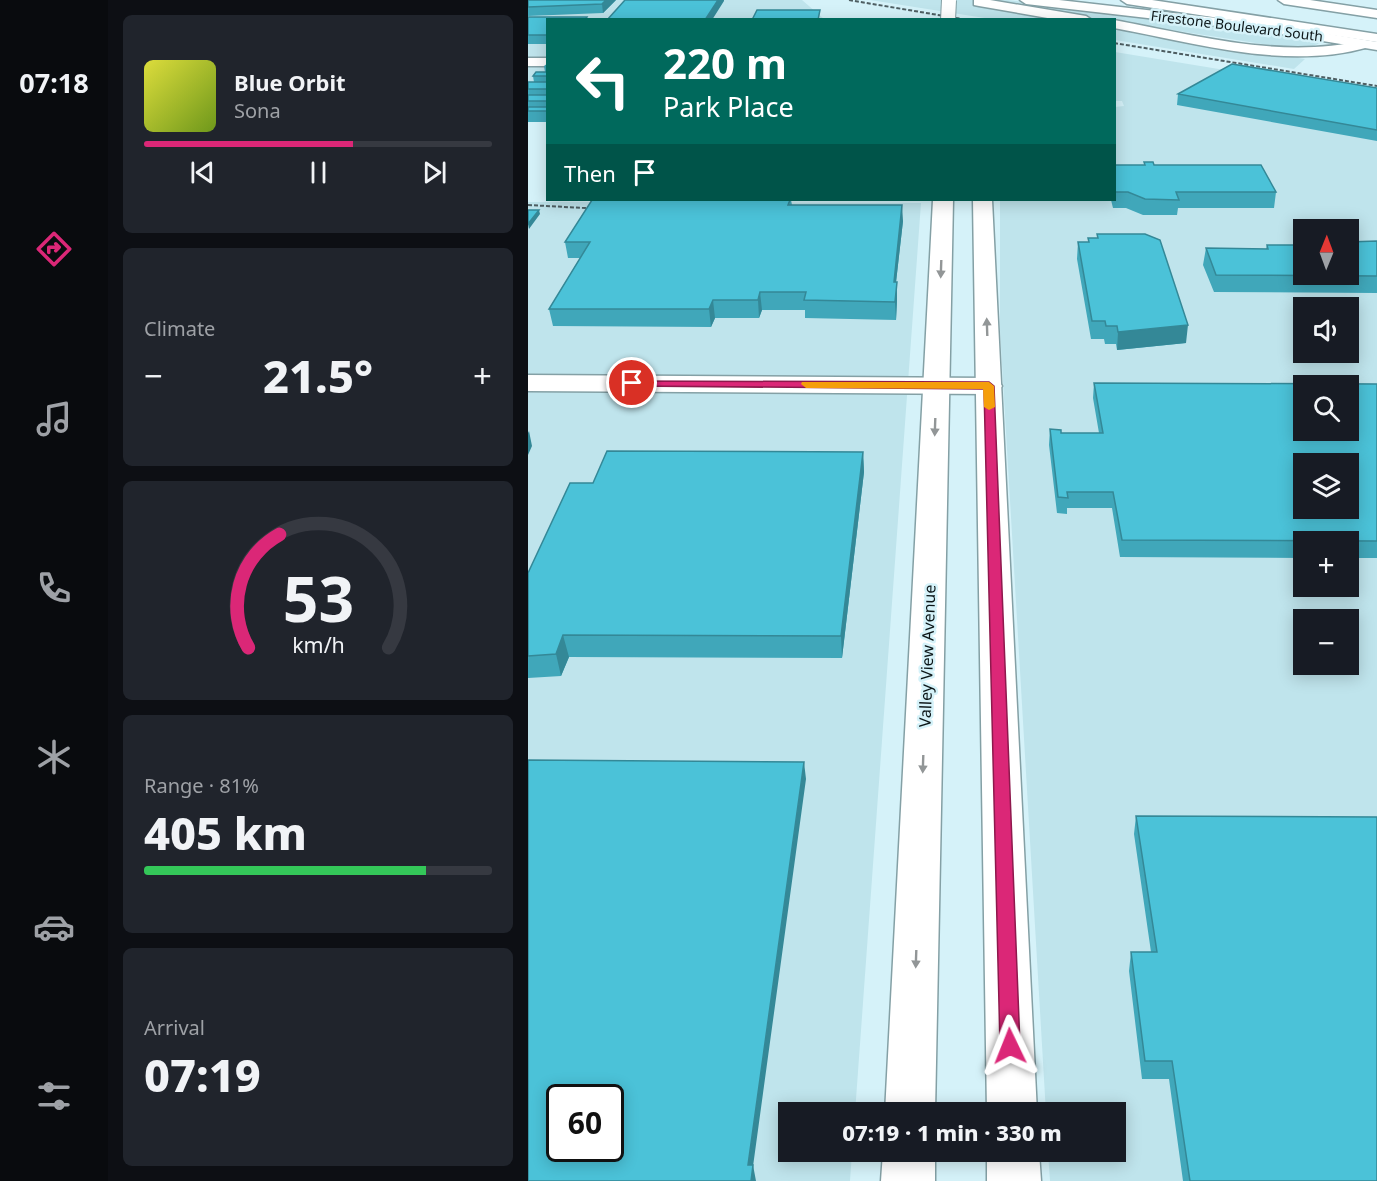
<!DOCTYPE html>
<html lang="en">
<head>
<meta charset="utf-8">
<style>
	:root { --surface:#171b24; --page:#20242c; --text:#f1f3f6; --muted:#9ea1a6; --line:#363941; --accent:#db2777 }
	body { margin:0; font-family:"Noto Sans",sans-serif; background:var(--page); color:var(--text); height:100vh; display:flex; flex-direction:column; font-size:22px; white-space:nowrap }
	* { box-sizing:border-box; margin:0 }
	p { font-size:20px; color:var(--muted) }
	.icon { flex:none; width:33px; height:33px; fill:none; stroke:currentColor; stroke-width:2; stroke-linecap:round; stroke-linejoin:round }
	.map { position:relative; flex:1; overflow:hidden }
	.details { display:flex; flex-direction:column; gap:15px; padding:15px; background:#0d0f14; width:420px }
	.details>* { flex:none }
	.top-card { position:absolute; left:18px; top:18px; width:570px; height:183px; border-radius:0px; box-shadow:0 3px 15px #0003; background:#00695c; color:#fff; overflow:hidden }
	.needle { width:39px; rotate:1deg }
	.tools { position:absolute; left:765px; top:219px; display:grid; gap:12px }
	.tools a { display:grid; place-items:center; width:66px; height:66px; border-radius:0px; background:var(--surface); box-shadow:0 3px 15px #0003; font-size:30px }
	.speed { position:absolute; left:18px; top:1084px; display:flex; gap:12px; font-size:30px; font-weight:700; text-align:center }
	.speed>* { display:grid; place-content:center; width:78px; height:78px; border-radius:50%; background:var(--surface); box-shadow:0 3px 15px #0003; line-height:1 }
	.speed .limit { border:3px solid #111; border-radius:9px; background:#fff; color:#111 }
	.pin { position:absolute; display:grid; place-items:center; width:51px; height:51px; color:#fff; margin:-26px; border:3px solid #fff; border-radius:50%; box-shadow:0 2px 6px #0007 }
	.me { position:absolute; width:66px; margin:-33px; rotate:358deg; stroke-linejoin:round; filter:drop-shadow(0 0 4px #0008) }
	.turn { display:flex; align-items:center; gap:21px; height:126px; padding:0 18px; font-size:27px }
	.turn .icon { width:78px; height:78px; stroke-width:2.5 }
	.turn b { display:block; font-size:42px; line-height:51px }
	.then { display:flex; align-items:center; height:57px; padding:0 18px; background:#0003; gap:12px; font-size:22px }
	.big { font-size:45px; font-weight:800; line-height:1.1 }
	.details .tile { flex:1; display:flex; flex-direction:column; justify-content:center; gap:9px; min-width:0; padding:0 21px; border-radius:9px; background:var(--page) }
	.details .dial { align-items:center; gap:0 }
	.dial svg { height:156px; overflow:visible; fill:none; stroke:var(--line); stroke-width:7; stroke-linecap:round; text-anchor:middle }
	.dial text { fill:var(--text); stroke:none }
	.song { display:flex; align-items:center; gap:18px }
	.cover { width:72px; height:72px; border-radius:9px; background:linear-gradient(135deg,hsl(60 70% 55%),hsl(80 70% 35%)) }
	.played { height:6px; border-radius:3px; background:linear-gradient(90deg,var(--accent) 60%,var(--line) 60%) }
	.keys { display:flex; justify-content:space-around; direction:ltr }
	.heat { display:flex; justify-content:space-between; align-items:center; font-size:33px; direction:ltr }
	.charge { height:9px; border-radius:4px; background:linear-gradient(90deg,#34c759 81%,var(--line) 0) }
	.trip { position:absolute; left:250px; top:1102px; width:348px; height:60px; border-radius:0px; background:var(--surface); box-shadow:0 3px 15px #0003; font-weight:800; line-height:60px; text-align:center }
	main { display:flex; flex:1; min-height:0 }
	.dock { display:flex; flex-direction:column; width:108px; justify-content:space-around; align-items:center; background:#090b0e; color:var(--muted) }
	.dock .icon { width:42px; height:42px }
	.dock .active { color:var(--accent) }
	.dock b { font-size:27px; color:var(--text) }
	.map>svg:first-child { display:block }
</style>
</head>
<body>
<main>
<nav class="dock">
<b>07:18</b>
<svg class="icon active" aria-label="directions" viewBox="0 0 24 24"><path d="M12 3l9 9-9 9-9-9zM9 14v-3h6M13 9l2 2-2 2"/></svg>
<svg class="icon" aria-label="music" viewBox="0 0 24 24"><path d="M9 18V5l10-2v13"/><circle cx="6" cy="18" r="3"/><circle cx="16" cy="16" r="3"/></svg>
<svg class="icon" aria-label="phone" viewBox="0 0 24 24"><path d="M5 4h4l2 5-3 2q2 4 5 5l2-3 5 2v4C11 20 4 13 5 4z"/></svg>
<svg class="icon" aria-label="climate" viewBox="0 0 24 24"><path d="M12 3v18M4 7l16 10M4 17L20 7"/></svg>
<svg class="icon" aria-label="car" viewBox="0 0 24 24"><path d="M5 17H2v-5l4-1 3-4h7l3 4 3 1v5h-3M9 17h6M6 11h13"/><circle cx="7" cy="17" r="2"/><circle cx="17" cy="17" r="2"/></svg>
<svg class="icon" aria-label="filters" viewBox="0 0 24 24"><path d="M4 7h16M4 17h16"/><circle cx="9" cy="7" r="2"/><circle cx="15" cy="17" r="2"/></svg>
</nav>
<section class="details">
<div class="tile">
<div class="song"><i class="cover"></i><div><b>Blue Orbit</b><p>Sona</p></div></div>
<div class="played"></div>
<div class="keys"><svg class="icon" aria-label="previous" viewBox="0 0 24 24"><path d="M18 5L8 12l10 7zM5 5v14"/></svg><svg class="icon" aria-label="pause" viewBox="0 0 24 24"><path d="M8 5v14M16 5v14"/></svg><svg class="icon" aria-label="next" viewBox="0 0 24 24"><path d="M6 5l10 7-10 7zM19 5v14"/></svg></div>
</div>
<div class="tile"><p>Climate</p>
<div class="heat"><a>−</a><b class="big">21.5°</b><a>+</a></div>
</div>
<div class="tile dial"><svg viewBox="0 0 100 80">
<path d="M14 69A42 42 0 1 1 86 69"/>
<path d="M14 69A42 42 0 0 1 30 11" stroke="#db2777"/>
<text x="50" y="56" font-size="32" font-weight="700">53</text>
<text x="50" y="72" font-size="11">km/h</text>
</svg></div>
<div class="tile"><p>Range · 81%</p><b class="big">405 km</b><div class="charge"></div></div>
<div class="tile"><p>Arrival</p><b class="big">07:19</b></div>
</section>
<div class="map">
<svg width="849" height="1181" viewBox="0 0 849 1181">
	<rect width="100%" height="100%" fill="#d5f2f9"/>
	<path fill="#bfe4ec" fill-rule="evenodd" d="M0,0H274L296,19L20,20L19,122H0Z
		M342,0H479L720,29L784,39L792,43L783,47H754L644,30L633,35L777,59L766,69L587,40L586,20L463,19Z
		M587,52L849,95V1181H522L520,1152H588V1113H518L472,330V200H586L587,107L596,106L594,101H587ZM776,230H820V274H776ZM776,308H820V352H776ZM776,386H820V430H776ZM776,464H820V508H776ZM776,542H820V586H776ZM776,620H820V664H776Z
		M0,202L393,203L327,1113H261V1152H324L322,1181H0ZM32,1098H82V1149H32Z"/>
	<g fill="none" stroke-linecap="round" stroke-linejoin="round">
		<g stroke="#84a0a5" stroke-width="3">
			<path id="minor" d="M0,58H20V66H0Z
				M0,375L461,378L470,380L474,386L470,392L461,394L0,391Z"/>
		</g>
		<g stroke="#84a0a5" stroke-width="3">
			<path id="tertiary" d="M492,0H531L741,24L849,42V50L741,32L498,4Z"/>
		</g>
		<g stroke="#84a0a5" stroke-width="3">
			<path id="primary" d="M446,0H462L558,16L564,20H531L451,6L446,5Z
				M586,20C668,35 754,60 836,40L843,44L841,47C758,71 669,43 586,28Z
				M405,200H425L407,1113H357Z
				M445,200H464L509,1113H459Z
				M355,1152H407V1181H353Z
				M459,1152H511L513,1181H459Z"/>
		</g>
		<g stroke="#84a0a5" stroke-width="3">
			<path id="motorway" d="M593,0H624L849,34V42L599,4Z
				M750,0H782L849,10V18L756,4Z"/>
		</g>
		<use href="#minor" fill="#fff" fill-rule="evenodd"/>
		<use href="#tertiary" fill="#fff" fill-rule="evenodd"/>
		<use href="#primary" fill="#fff" fill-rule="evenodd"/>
		<use href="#motorway" fill="#fff" fill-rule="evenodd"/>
		<path stroke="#4e5e62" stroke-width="2" stroke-dasharray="4 2" stroke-linecap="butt" d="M321,0L440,20
			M586,43L849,86
			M0,205L75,209"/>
		<g stroke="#84a0a5" stroke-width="16" stroke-linecap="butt">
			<path id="primary-bridge" d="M420,20L421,0"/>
		</g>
		<use href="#primary-bridge" stroke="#fff" stroke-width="14"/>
	</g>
	<path fill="#40a7ba" d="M0,0H88L75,13L0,16Z
		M0,17H59V20H20V44H0Z
		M20,63V122H0V82H6L5,76L17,72L16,66Z
		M849,88V141L649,105L650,94Z
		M616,162L626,165L748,192L746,208H650L649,215H615L598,208H585L583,200H586V165H616Z
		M64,200H263L264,205L375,221L368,282L369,300L368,320L277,318V310H234L231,318H187L183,327L25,326L21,309L52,258H40L37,242Z
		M569,234L658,343L589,350L588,344H577L576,339H563L549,259L550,242H560V238H569Z
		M849,241V293L686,292L675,265L678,248L738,249L739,245L776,274Z
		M566,383L849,384V558H820V542H776V558L592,557L584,508H539V514L529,513L521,445L522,429L533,433H571L565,398Z
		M335,452L336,472L314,658L41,657L33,676L0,678V573L65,483Z
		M608,816L849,1181H655L641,1079H614L601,971L603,952H623L606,834Z"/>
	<path fill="#348897" d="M78,0H88L75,13L74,4Z
		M190,0H196V1L184,20H177Z
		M374,205L375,221L366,300V282Z
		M11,210L12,214L1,229L0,224Z
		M369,282V300L368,320L367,302Z
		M232,292L234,310L231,318L230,300Z
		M185,300L187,318L183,327L181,309Z
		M660,325L658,343L589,350L590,332Z
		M1,431L4,446L0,455V433Z
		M335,452L336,472L314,658L313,636Z
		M35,635L41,657L33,676L28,654Z
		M276,762L278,779L223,1181L220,1165Z
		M225,1165L228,1181H223Z"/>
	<path fill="#4bc2d8" stroke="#348897" stroke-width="1.5" fill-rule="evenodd" d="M0,0H78L74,4L0,7Z
		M97,0H190L177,20H79Z
		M229,10H292L290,20H224Z
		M0,17H59L57,20H20V35H0Z
		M704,64L849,88V130L650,94Z
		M8,72H20V76H5Z
		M0,82H20V89H0Z
		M0,95H20V101H0Z
		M0,107H20V111H0Z
		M616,162H625L626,165H733L748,192H648L651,200L617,199L600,192H586V165H617Z
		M64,200H262L260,205H374L366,282H369L367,302L276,300L278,292H232L230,300H185L181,309H21L62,242H37Z
		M0,210H11L0,224Z
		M569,234H617L632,240L660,325L590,332L589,326H578L577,321H564L550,242H561L560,238H570Z
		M849,241V276L688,275L678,248L740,249L739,245H776V274H820V242Z
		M566,383L849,384V541L594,540L585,492H539L540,498L530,497L522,429L533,430V433H575ZM776,386H820V430H776ZM776,464H820V508H776Z
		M79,451L335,452L313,636L35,635L28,654L0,656V573L42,483H65Z
		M0,760L276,762L220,1165H225L223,1181H0ZM32,1098H82V1149H32Z
		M608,816L849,817V1181H662L644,1061H617L603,952H629Z"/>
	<defs><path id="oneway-solid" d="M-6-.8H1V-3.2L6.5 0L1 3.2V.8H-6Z" transform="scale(1.5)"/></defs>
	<g fill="#929697">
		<use href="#oneway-solid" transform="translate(413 269) rotate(92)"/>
		<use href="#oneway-solid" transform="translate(459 327) rotate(-92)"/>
		<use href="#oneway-solid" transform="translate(407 427) rotate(92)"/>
		<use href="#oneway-solid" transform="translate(395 764) rotate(92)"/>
		<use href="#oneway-solid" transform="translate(388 959) rotate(92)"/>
	</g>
	<path fill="#db2777" stroke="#8e194d" stroke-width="1.5" d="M100,381L461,382L466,386L492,1046L489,1053L482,1055L475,1053L472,1046L456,389L104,386H100Z"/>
	<path fill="#f59e0b" d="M274,382H461L466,386L467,407L461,410L456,407L455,389L278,388L273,384Z"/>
	<g text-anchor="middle" stroke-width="5" stroke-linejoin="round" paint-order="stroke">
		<g font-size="14" fill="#0c1618" stroke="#d5f2f9">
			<text transform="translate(709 26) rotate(7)" y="5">Firestone Boulevard South</text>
		</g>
		<g font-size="16" fill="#0c1618" stroke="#d5f2f9">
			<text transform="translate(399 656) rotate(-88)" y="6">Valley View Avenue</text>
		</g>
	</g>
</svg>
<div class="tools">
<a><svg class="needle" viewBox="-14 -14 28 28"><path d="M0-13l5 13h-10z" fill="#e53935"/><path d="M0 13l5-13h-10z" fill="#9ea1a6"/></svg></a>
<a><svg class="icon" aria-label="sound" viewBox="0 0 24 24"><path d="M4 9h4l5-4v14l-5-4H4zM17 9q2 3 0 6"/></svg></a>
<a><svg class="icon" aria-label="search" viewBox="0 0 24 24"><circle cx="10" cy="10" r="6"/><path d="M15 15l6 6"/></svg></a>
<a><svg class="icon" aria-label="layers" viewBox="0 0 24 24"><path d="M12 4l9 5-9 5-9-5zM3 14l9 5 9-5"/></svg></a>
<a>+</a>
<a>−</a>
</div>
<div class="speed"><div class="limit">60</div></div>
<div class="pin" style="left:104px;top:383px;background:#d93025"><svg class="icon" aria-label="arrive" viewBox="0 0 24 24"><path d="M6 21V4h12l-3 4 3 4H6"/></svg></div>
<svg class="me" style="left:482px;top:1046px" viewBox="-20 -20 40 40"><path d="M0-17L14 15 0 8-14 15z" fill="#db2777" stroke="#fff" stroke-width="4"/></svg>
<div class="trip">07:19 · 1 min · 330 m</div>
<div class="top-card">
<div class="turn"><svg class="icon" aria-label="left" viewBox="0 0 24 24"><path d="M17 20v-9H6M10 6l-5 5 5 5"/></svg><div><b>220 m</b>Park Place</div></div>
<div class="then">Then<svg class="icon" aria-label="arrive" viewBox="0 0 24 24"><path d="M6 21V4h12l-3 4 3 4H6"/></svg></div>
</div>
</div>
</main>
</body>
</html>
